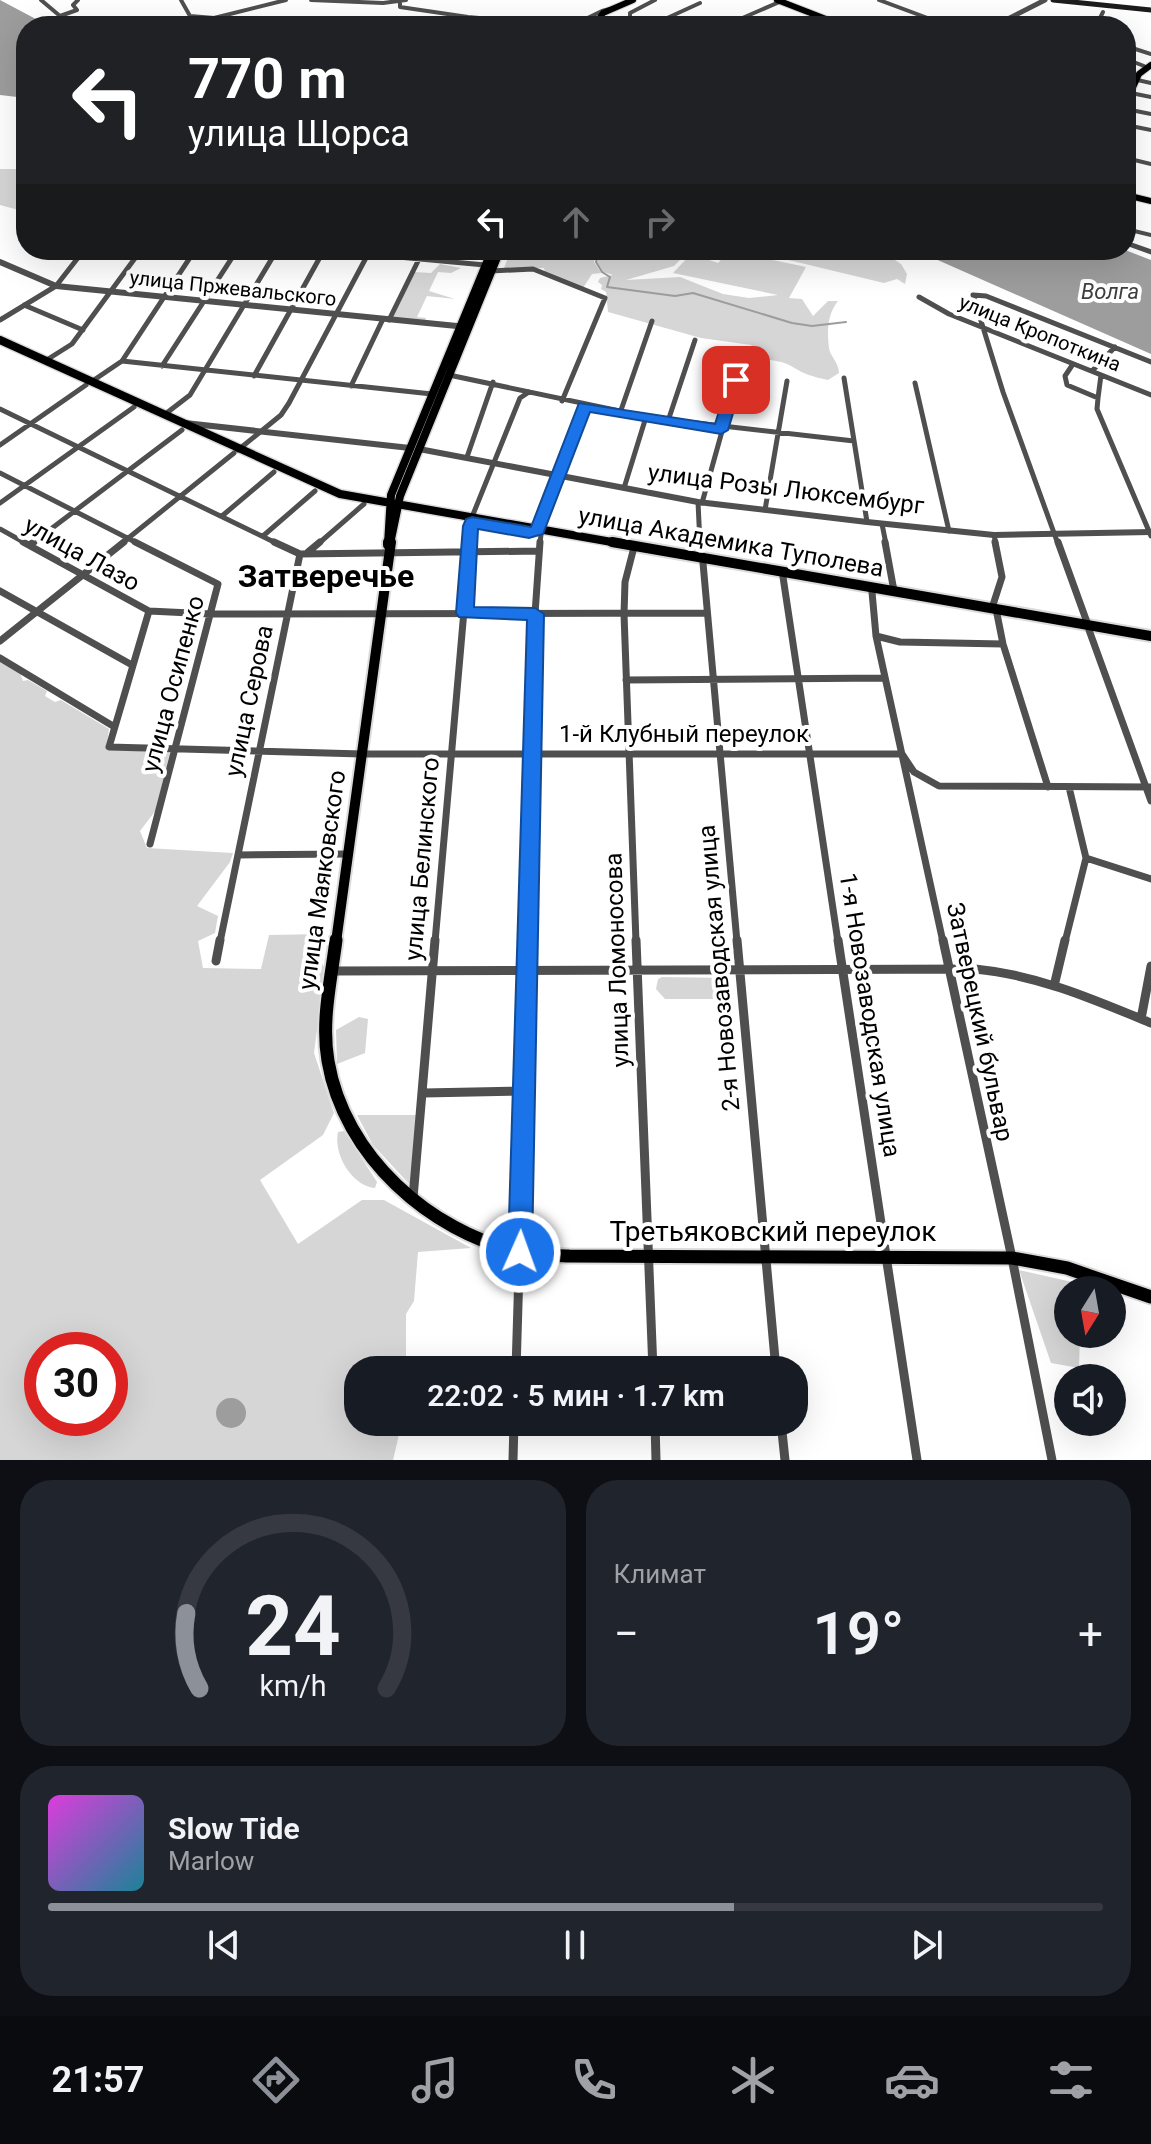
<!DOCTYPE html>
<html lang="ru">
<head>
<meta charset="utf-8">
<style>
	:root { --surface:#171b24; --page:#20242c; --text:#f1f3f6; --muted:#9ea1a6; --line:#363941; --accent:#8c9099 }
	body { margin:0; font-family:Roboto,sans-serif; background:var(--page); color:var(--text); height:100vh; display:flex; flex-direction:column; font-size:30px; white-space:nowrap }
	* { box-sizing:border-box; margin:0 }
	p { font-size:26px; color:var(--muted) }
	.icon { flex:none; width:44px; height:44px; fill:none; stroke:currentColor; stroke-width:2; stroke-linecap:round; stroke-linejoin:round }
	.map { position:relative; height:1460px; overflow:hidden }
	.sheet { display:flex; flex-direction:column; gap:20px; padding:20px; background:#0d0f14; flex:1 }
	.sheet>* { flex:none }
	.hud { position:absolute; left:16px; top:16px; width:1120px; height:244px; border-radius:32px; box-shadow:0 8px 32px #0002; background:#202124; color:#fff; overflow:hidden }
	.needle { width:52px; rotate:191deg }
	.tools { position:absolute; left:1054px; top:1276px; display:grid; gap:16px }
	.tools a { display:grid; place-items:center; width:72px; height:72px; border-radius:50%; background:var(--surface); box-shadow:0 8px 32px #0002; font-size:40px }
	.speed { position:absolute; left:24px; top:1332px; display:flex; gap:16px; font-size:40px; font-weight:700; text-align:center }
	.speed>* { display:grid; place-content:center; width:104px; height:104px; border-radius:50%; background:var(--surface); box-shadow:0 8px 32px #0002; line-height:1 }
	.speed .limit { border:12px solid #d22; background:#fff; color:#111 }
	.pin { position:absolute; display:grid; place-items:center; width:68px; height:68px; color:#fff; margin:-34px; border-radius:16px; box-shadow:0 4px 12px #0006 }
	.me { position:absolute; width:88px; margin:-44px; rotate:2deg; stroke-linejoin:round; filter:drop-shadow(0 0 6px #0008) }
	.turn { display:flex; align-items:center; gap:28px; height:168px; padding:0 40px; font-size:36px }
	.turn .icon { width:104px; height:104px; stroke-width:2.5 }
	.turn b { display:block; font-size:56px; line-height:68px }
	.lanes { display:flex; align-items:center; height:76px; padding:0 40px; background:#0003; justify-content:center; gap:40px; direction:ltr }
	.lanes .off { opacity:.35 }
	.big { font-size:60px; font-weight:600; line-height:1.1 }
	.sheet .card { flex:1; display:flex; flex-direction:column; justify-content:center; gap:12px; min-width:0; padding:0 28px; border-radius:32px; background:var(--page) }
	.sheet .dial { align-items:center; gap:0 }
	.dial svg { height:208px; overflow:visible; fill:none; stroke:var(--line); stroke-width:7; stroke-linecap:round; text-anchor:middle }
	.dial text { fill:var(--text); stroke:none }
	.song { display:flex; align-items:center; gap:24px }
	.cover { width:96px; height:96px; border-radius:12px; background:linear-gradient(135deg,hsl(300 70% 55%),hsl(190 70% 35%)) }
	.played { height:8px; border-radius:4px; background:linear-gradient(90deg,var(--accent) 65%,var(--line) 65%) }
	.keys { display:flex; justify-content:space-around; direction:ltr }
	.heat { display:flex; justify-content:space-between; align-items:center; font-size:44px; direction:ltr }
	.sheet .tiles { flex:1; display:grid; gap:20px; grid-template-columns:1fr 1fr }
	.card:last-child { grid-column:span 2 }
	.trip { position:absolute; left:344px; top:1356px; width:464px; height:80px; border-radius:32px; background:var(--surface); box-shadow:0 8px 32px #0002; font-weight:600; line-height:80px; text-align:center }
	.menu { display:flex; height:128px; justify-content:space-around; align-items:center; background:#090b0e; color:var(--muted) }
	.menu .icon { width:56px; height:56px }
	.menu .selected { color:var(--accent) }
	.menu b { font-size:36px; color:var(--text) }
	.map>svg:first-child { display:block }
</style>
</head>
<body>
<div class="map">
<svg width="1151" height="1460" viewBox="0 0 1151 1460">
	<rect width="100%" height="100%" fill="#fff"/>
	<path fill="#d6d6d6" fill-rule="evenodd" d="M0,169H26V212L0,205Z
		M511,250H598L594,262L601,273L592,274L583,288L545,272L544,268H504Z
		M601,250H690L674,266L626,280L680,277L723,294L749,298L778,295L673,273L691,254L718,263L729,251L806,267L789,298L802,299L813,316L828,301H838C827,315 827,331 829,348C830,356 839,363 839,373L828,380C813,377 804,374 791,366C773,356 765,366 751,345L701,338L608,312L606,292L601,289L602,285L598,282L600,278L613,275L603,272L597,262Z
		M747,250H880L901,264L907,274L905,284L897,279L884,283Z
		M440,264L461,268L451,273L438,272L429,291L455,299L427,296L417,317L426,318L425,321L393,317L414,272L431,273Z
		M0,661L20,673L23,681L28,680L47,691L45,696L55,702L61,700L109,729L106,750L170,752L156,810L140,831L147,848L233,853L230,862L197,906L218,916L215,933L198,941L203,968L261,969L269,935L324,934L322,963L325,969L314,1053L334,1113L323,1135L260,1180L298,1244L362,1200H384L471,1248L418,1252L414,1301L406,1314V1370H358V1422H402L393,1460H0ZM42,1350H110V1418H42Z
		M662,977L727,978L730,982L731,995L723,999H665L656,989L658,979Z
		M359,1017L368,1019L365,1053L337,1064L336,1030Z
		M357,1115H416L411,1186L373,1145Z
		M344,1131L377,1182L375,1188C352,1186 333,1154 338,1132Z
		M1019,1270L1081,1284V1290H1068V1334H1080L1079,1368L1051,1363Z"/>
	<path fill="#9d9d9d" d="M0,0L49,26H26V98L0,95Z
		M915,250H1125L1151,260V354Z
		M216 1413a15 15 0 1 1 30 0a15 15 0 1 1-30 0Z"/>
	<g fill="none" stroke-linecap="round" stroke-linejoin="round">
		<path stroke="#9d9d9d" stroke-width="2" d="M599,250L596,262L602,272L610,277L607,287L675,296L693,293L792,323L812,326L846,322"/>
		<g stroke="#dbdbdb" stroke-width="8">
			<path id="primary-far3" d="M777,0L844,26
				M594,26L603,13L633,0
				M1126,103L1139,74L1151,65
				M1126,195L1151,201"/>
		</g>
		<g stroke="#dbdbdb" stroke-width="11">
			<path id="primary-far2" d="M0,340L340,494L623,544
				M388,544L391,495L492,250
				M390,544L400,496L500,250"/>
		</g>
		<g stroke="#dbdbdb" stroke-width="14">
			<path id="primary-far1" d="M612,542L1151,636
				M388,545V542
				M336,942L391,542"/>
		</g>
		<g stroke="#dbdbdb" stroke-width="17">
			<path id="primary" d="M336,940C331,980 321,1021 328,1061C344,1156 430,1232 520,1252C536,1256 553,1255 569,1256L1012,1258L1067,1268L1151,1297"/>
		</g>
		<path stroke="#4f4f4f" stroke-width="4" d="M41,0L60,16L77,10L73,5L78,0
			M181,0L190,16L214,18L286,0
			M311,0L383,3L406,0
			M655,0L630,13V18L645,24L664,20L701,26
			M879,0L949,26
			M400,2V7L468,17L571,26L602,11L614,8
			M1011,18L1034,26
			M665,19L700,3
			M724,26L784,0
			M1096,26L1103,12
			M1126,46L1151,54
			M1126,59L1144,66
			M1133,79L1151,83
			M1126,92L1151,97
			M1126,109L1151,114
			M1126,125L1151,130
			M1126,158L1151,164
			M1126,229L1151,235"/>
		<path stroke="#4f4f4f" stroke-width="5" d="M1126,243L1151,252
			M322,250L485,265
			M490,271L533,269L605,298L562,401
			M919,297L949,314L1151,395
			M24,305L83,330
			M0,320L56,286L84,250
			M389,320L420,257
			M45,361L72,344L141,250
			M122,361L432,394
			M1073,364L1065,376L1067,385L1098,398L1101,375
			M162,366L237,250
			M1092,371L1115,347
			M449,375L653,418L854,441
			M254,376L324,250
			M844,378L867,522
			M91,382L122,361L195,250
			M915,383L949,531
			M351,386L383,319
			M1098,398L1097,409L1151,536
			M0,409L278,544
			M620,413L652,321
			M164,415L190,395L277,250
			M668,421L695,340
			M0,445L86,385
			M238,450L281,415L289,403L368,254
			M467,457L493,382
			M0,473L139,544
			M624,488L646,417
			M698,502L700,544
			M0,503L134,407
			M702,503L743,356
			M765,510L787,381
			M222,516L274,472
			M472,517L520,398L529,392
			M882,524L886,544
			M0,529L27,544
			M539,529L584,406
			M994,535L996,544
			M263,536L315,491
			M31,544L182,430
			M121,544L234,453
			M318,544L364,504
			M470,544L472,522
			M540,544L541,534
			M1058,544L1003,392L973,295L986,296L1151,362"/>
		<path stroke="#4f4f4f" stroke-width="7" d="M23,542L149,611L109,747L362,754H902L914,772L939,786L1151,787
			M135,542L218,584L150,844
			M700,542L701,557
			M885,542L894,591
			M1058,542L1088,625
			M29,545L34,542
			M633,551L625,582L624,614L636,942
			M308,552L320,542
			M300,554L539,551
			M703,563L737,942
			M783,577L838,942
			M0,591L132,665
			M872,592L876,636L943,942
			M992,608L1002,577L995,542
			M149,611L211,614L707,613
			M997,614L1003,644L1048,787
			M1089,630L1151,801
			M876,636L900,642L1003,644
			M0,641L124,542
			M0,658L113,726
			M626,680L885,678
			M238,855L347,854
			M1086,858L1151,879
			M220,942L300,554L274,542
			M435,942L470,542
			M529,942L535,614L540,542
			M1065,942L1086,858L1069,787"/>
		<path stroke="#4f4f4f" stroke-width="9" d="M636,940L653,1370
			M737,940L776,1370
			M838,940L917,1460
			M943,940L1012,1258L1052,1460
			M216,961L220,940
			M331,971L975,969C1038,975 1093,999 1151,1023
			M1054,986L1065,940
			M1141,1019L1151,966
			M424,1093L526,1091
			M413,1198L435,940
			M516,1370L529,940
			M655,1422L656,1460
			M781,1422L785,1460
			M513,1460L514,1422"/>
		<path stroke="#4f4f4f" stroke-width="5" d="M994,26L1045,0"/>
		<path stroke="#4f4f4f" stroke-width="6" d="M0,262L56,286L467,327
			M185,423L410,448
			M419,449L698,502L867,522L994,535L1151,532"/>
		<path stroke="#1c1c1c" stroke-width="5" d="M1053,0L1151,10"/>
		<use href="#primary-far3" stroke="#000" stroke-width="6"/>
		<use href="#primary-far2" stroke="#000" stroke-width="8"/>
		<use href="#primary-far1" stroke="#000" stroke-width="10"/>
		<use href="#primary" stroke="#000" stroke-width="13"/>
	</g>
	<path fill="#1a73e8" stroke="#114b97" stroke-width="2" d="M736,376L743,380L728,430L721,434L590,412L543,534L529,538L478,529L474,607L535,608L544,614L532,1252L529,1260L520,1264L511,1260L508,1252L527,620L459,617L456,613L463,526L466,519L472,517L531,527L579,403L715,424L729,380Z"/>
	<g text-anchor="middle" stroke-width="8" stroke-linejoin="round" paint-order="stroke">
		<g font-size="20" fill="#000" stroke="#fff">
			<text transform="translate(233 288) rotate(6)" y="7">улица Пржевальского</text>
			<text transform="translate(1040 333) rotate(22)" y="7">улица Кропоткина</text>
		</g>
		<g font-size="22" font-style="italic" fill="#3e3e3e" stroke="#fff">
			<text x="1110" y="299">Волга</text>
		</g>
		<g font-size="24" fill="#000" stroke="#fff">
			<text transform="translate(786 489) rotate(7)" y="8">улица Розы Люксембург</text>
			<text transform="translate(731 542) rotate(10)" y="8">улица Академика Туполева</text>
			<text transform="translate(82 554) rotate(29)" y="8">улица Лазо</text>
			<text transform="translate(173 684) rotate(-75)" y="8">улица Осипенко</text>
			<text transform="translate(249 701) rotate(-78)" y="8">улица Серова</text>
			<text x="684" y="742">1-й Клубный переулок</text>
			<text transform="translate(422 859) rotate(-85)" y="8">улица Белинского</text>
			<text transform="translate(322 880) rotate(-82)" y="8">улица Маяковского</text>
			<text transform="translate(617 960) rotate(-92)" y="8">улица Ломоносова</text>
			<text transform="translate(719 968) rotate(-95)" y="8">2-я Новозаводская улица</text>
			<text transform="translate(870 1015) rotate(81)" y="8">1-я Новозаводская улица</text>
			<text transform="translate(980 1022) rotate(78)" y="8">Затверецкий бульвар</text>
		</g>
		<g font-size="28" fill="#000" stroke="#fff">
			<text x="773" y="1241">Третьяковский переулок</text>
		</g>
		<g font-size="32" font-weight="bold" fill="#000" stroke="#fff">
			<text x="326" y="587">Затверечье</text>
		</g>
	</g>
</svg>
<div class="tools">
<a><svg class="needle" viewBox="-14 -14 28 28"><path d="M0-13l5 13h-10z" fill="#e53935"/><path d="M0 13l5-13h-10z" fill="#9ea1a6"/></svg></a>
<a><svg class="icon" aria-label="sound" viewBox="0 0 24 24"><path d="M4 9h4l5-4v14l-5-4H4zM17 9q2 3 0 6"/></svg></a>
</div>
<div class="speed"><div class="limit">30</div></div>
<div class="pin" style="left:736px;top:380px;background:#d93025"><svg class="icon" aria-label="arrive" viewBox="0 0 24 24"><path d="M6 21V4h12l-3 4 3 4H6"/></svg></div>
<svg class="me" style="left:520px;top:1252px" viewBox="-20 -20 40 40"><circle r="17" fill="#1a73e8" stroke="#fff" stroke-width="3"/><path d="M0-11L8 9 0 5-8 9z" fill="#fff"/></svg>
<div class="trip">22:02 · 5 мин · 1.7 km</div>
<div class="hud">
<div class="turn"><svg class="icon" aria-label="left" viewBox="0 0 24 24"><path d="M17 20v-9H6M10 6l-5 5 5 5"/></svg><div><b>770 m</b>улица Щорса</div></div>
<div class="lanes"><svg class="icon" aria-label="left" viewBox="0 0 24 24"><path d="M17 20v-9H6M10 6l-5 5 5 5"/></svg><svg class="icon off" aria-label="ahead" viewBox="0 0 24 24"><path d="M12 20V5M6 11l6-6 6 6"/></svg><svg class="icon off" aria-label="right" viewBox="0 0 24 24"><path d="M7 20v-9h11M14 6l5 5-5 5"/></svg></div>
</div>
</div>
<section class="sheet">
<div class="tiles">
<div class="card dial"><svg viewBox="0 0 100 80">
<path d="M14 69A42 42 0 1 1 86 69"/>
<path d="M14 69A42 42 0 0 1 9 40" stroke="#8c9099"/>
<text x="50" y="56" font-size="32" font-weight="700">24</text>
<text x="50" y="72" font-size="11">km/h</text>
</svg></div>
<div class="card"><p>Климат</p>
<div class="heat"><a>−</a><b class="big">19°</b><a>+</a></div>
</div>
<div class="card">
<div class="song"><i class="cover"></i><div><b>Slow Tide</b><p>Marlow</p></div></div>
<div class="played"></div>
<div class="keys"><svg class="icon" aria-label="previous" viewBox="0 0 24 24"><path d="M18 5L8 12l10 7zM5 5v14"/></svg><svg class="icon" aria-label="pause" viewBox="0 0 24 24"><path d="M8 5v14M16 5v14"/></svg><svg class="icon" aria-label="next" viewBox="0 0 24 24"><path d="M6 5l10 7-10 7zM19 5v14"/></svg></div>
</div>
</div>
</section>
<nav class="menu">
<b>21:57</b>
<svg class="icon selected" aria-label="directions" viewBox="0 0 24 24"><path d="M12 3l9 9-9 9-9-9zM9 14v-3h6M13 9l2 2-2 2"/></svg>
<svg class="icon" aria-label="music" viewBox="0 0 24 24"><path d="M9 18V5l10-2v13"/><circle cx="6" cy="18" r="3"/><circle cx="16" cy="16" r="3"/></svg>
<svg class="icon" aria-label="phone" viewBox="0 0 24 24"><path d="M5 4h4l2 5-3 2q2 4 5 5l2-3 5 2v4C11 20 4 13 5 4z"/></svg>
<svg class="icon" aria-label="climate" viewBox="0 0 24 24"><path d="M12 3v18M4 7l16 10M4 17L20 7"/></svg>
<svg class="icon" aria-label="car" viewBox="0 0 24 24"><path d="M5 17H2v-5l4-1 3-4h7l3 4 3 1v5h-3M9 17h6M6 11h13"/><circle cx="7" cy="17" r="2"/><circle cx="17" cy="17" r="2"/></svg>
<svg class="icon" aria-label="filters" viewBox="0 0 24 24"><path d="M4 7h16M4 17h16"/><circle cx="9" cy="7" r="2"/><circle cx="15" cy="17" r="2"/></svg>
</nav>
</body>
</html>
